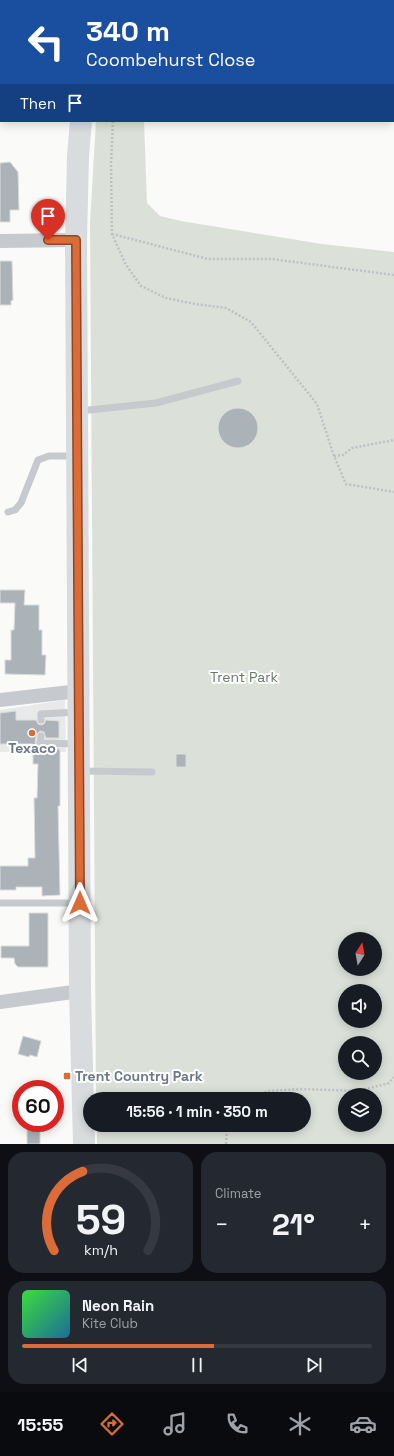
<!DOCTYPE html>
<html lang="en">
<head>
<meta charset="utf-8">
<style>
	:root { --surface:#171b24; --page:#242831; --text:#f1f3f6; --muted:#9ea1a6; --line:#363941; --accent:#db6c37 }
	body { margin:0; font-family:"Space Grotesk",sans-serif; background:var(--page); color:var(--text); height:100vh; display:flex; flex-direction:column; font-size:15px; white-space:nowrap }
	* { box-sizing:border-box; margin:0 }
	p { font-size:13px; color:var(--muted) }
	.icon { flex:none; width:22px; height:22px; fill:none; stroke:currentColor; stroke-width:2; stroke-linecap:round; stroke-linejoin:round }
	.map { position:relative; height:1144px; overflow:hidden }
	.side { display:flex; flex-direction:column; gap:8px; padding:8px; background:#0d0f14; flex:1 }
	.side>* { flex:none }
	.top-card { position:absolute; left:0px; top:0px; width:394px; height:122px; box-shadow:0 2px 10px #0003; background:#1a4fa0; color:#fff; overflow:hidden }
	.needle { width:26px; rotate:11deg }
	.buttons { position:absolute; left:338px; top:932px; display:grid; gap:8px }
	.buttons a { display:grid; place-items:center; width:44px; height:44px; border-radius:50%; background:var(--surface); box-shadow:0 2px 10px #0003; font-size:20px }
	.speed { position:absolute; left:12px; top:1080px; display:flex; gap:8px; font-size:20px; font-weight:700; text-align:center }
	.speed>* { display:grid; place-content:center; width:52px; height:52px; border-radius:50%; background:var(--surface); box-shadow:0 2px 10px #0003; line-height:1 }
	.speed .limit { border:6px solid #d22; background:#fff; color:#111 }
	.pin { position:absolute; display:grid; place-items:center; width:34px; height:34px; color:#fff; margin:-41px -17px; border-radius:50% 50% 50% 0; rotate:-45deg; box-shadow:0 0 4px #0007 }
	.pin .icon { rotate:45deg }
	.me { position:absolute; width:44px; margin:-22px; rotate:0deg; stroke-linejoin:round; filter:drop-shadow(0 0 3px #0008) }
	.turn { display:flex; align-items:center; gap:14px; height:84px; padding:0 20px; font-size:18px }
	.turn .icon { width:52px; height:52px; stroke-width:2.5 }
	.turn b { display:block; font-size:28px; line-height:34px }
	.then { display:flex; align-items:center; height:38px; padding:0 20px; background:#0003; gap:8px; font-size:15px }
	.big { font-size:30px; font-weight:700; line-height:1.1 }
	.side .tile { flex:1; display:flex; flex-direction:column; justify-content:center; gap:6px; min-width:0; padding:0 14px; border-radius:16px; background:var(--page) }
	.side .dial { align-items:center; gap:0 }
	.dial svg { height:104px; overflow:visible; fill:none; stroke:var(--line); stroke-width:7; stroke-linecap:round; text-anchor:middle }
	.dial text { fill:var(--text); stroke:none }
	.song { display:flex; align-items:center; gap:12px }
	.cover { width:48px; height:48px; border-radius:6px; background:linear-gradient(135deg,hsl(120 70% 55%),hsl(200 70% 35%)) }
	.played { height:4px; border-radius:2px; background:linear-gradient(90deg,var(--accent) 55%,var(--line) 55%) }
	.keys { display:flex; justify-content:space-around; direction:ltr }
	.heat { display:flex; justify-content:space-between; align-items:center; font-size:22px; direction:ltr }
	.side .tiles { flex:1; display:grid; gap:8px; grid-template-columns:1fr 1fr }
	.tile:last-child { grid-column:span 2 }
	.trip { position:absolute; left:83px; top:1092px; width:228px; height:40px; border-radius:20px; background:var(--surface); box-shadow:0 2px 10px #0003; font-weight:700; line-height:40px; text-align:center }
	.tab-bar { display:flex; height:64px; justify-content:space-around; align-items:center; background:#090b0e; color:var(--muted) }
	.tab-bar .icon { width:28px; height:28px }
	.tab-bar .current { color:var(--accent) }
	.tab-bar b { font-size:18px; color:var(--text) }
	.map>svg:first-child { display:block }
</style>
</head>
<body>
<div class="map">
<svg width="394" height="1144" viewBox="0 0 394 1144">
	<rect width="100%" height="100%" fill="#fafaf8"/>
	<path fill="#e8e9e9" d="M65,700L66,752H0V710Z"/>
	<path fill="#dbe1d9" fill-rule="evenodd" d="M96,121H144L147,203L160,216L181,221L322,244L394,252V1144H97V1125H304V1099H96L90,223ZM345,939H375V969H345ZM345,991H375V1021H345ZM345,1043H375V1073H345ZM345,1095H375V1125H345Z"/>
	<path fill="#abb2b8" stroke="#dcdcda" d="M10,162L18,172L19,210H10V222H0V163Z
		M0,261H12L13,300L11,301V305H0Z
		M218 428a20 20 0 1 1 40 0a20 20 0 1 1-40 0Z
		M0,590H25L24,605H39V630H42V655H46L45,675L5,674V660H11V630H14L15,603H0Z
		M16,711V720H36L38,724L41,725L44,724L46,720L59,721V738H46L44,732L40,731L36,735L35,743L38,747L59,749L60,751V806H58L60,895L42,896V887H16V890H0V866H28V858H35L34,798H37L38,764H33V744H0V713Z
		M176,754H186V767H176Z
		M29,913H48V967H18L15,964L14,958H1V946H29Z
		M23,1036L41,1041L37,1057L30,1055L29,1057L18,1054Z
		M27,1128H40V1144H27Z"/>
	<g fill="none" stroke-linecap="round" stroke-linejoin="round">
		<path stroke="#bec0c3" stroke-width="2.5" stroke-dasharray="2 2" stroke-linecap="butt" d="M161,1L164,0
			M113,121L111,164L112,234L126,265L141,286L166,298L195,304L226,308L251,322L317,404L334,456L346,484L394,492
			M112,234L208,259H272L394,275
			M334,456L343,455L352,448L394,440
			M250,1099L268,1091L302,1089L358,1091L389,1083L394,1077
			M226,1144L227,1125"/>
		<path stroke="#c6c9cd" stroke-width="7" d="M79,411L156,403L238,381
			M8,512L15,510L21,503L38,460L49,456H75
			M41,720V714L77,712
			M41,736L40,743L77,744
			M80,771L152,772
			M0,903H78"/>
		<path stroke="#c6c9cd" stroke-width="14" d="M0,241L76,240
			M0,700L79,691
			M0,1002L80,991"/>
		<path stroke="#d8dcdf" stroke-width="22" d="M91,1V0
			M81,121L78,156L76,240L80,991L84,1144"/>
	</g>
	<g fill="none" stroke-linecap="round" stroke-linejoin="round">
		<g stroke="#8e4624" stroke-width="10">
			<path id="route" d="M48,240H76L80,903"/>
		</g>
		<use href="#route" stroke="#db6c37" stroke-width="7"/>
	</g>
	<g fill="#db6c37" stroke="#fff" stroke-width="1.5">
		<circle cx="32" cy="733" r="4"/>
		<rect x="63" y="1072" width="8" height="8" rx="2"/>
	</g>
	<g text-anchor="middle" stroke-width="4" stroke-linejoin="round" paint-order="stroke">
		<g font-size="14" fill="#677a65" stroke="#fff">
			<text x="244" y="682">Trent Park</text>
		</g>
		<g font-size="14" font-weight="bold" fill="#6b7887" stroke="#fff">
			<text x="32" y="753">Texaco</text>
			<text x="75" y="1081" text-anchor="start">Trent Country Park</text>
		</g>
	</g>
</svg>
<div class="buttons">
<a><svg class="needle" viewBox="-14 -14 28 28"><path d="M0-13l5 13h-10z" fill="#e53935"/><path d="M0 13l5-13h-10z" fill="#9ea1a6"/></svg></a>
<a><svg class="icon" aria-label="sound" viewBox="0 0 24 24"><path d="M4 9h4l5-4v14l-5-4H4zM17 9q2 3 0 6"/></svg></a>
<a><svg class="icon" aria-label="search" viewBox="0 0 24 24"><circle cx="10" cy="10" r="6"/><path d="M15 15l6 6"/></svg></a>
<a><svg class="icon" aria-label="layers" viewBox="0 0 24 24"><path d="M12 4l9 5-9 5-9-5zM3 14l9 5 9-5"/></svg></a>
</div>
<div class="speed"><div class="limit">60</div></div>
<div class="pin" style="left:48px;top:240px;background:#d93025"><svg class="icon" aria-label="arrive" viewBox="0 0 24 24"><path d="M6 21V4h12l-3 4 3 4H6"/></svg></div>
<svg class="me" style="left:80px;top:903px" viewBox="-20 -20 40 40"><path d="M0-17L14 15 0 8-14 15z" fill="#db6c37" stroke="#fff" stroke-width="4"/></svg>
<div class="trip">15:56 · 1 min · 350 m</div>
<div class="top-card">
<div class="turn"><svg class="icon" aria-label="left" viewBox="0 0 24 24"><path d="M17 20v-9H6M10 6l-5 5 5 5"/></svg><div><b>340 m</b>Coombehurst Close</div></div>
<div class="then">Then<svg class="icon" aria-label="arrive" viewBox="0 0 24 24"><path d="M6 21V4h12l-3 4 3 4H6"/></svg></div>
</div>
</div>
<section class="side">
<div class="tiles">
<div class="tile dial"><svg viewBox="0 0 100 80">
<path d="M14 69A42 42 0 1 1 86 69"/>
<path d="M14 69A42 42 0 0 1 36 8" stroke="#db6c37"/>
<text x="50" y="56" font-size="32" font-weight="700">59</text>
<text x="50" y="72" font-size="11">km/h</text>
</svg></div>
<div class="tile"><p>Climate</p>
<div class="heat"><a>−</a><b class="big">21°</b><a>+</a></div>
</div>
<div class="tile">
<div class="song"><i class="cover"></i><div><b>Neon Rain</b><p>Kite Club</p></div></div>
<div class="played"></div>
<div class="keys"><svg class="icon" aria-label="previous" viewBox="0 0 24 24"><path d="M18 5L8 12l10 7zM5 5v14"/></svg><svg class="icon" aria-label="pause" viewBox="0 0 24 24"><path d="M8 5v14M16 5v14"/></svg><svg class="icon" aria-label="next" viewBox="0 0 24 24"><path d="M6 5l10 7-10 7zM19 5v14"/></svg></div>
</div>
</div>
</section>
<nav class="tab-bar">
<b>15:55</b>
<svg class="icon current" aria-label="directions" viewBox="0 0 24 24"><path d="M12 3l9 9-9 9-9-9zM9 14v-3h6M13 9l2 2-2 2"/></svg>
<svg class="icon" aria-label="music" viewBox="0 0 24 24"><path d="M9 18V5l10-2v13"/><circle cx="6" cy="18" r="3"/><circle cx="16" cy="16" r="3"/></svg>
<svg class="icon" aria-label="phone" viewBox="0 0 24 24"><path d="M5 4h4l2 5-3 2q2 4 5 5l2-3 5 2v4C11 20 4 13 5 4z"/></svg>
<svg class="icon" aria-label="climate" viewBox="0 0 24 24"><path d="M12 3v18M4 7l16 10M4 17L20 7"/></svg>
<svg class="icon" aria-label="car" viewBox="0 0 24 24"><path d="M5 17H2v-5l4-1 3-4h7l3 4 3 1v5h-3M9 17h6M6 11h13"/><circle cx="7" cy="17" r="2"/><circle cx="17" cy="17" r="2"/></svg>
</nav>
</body>
</html>
